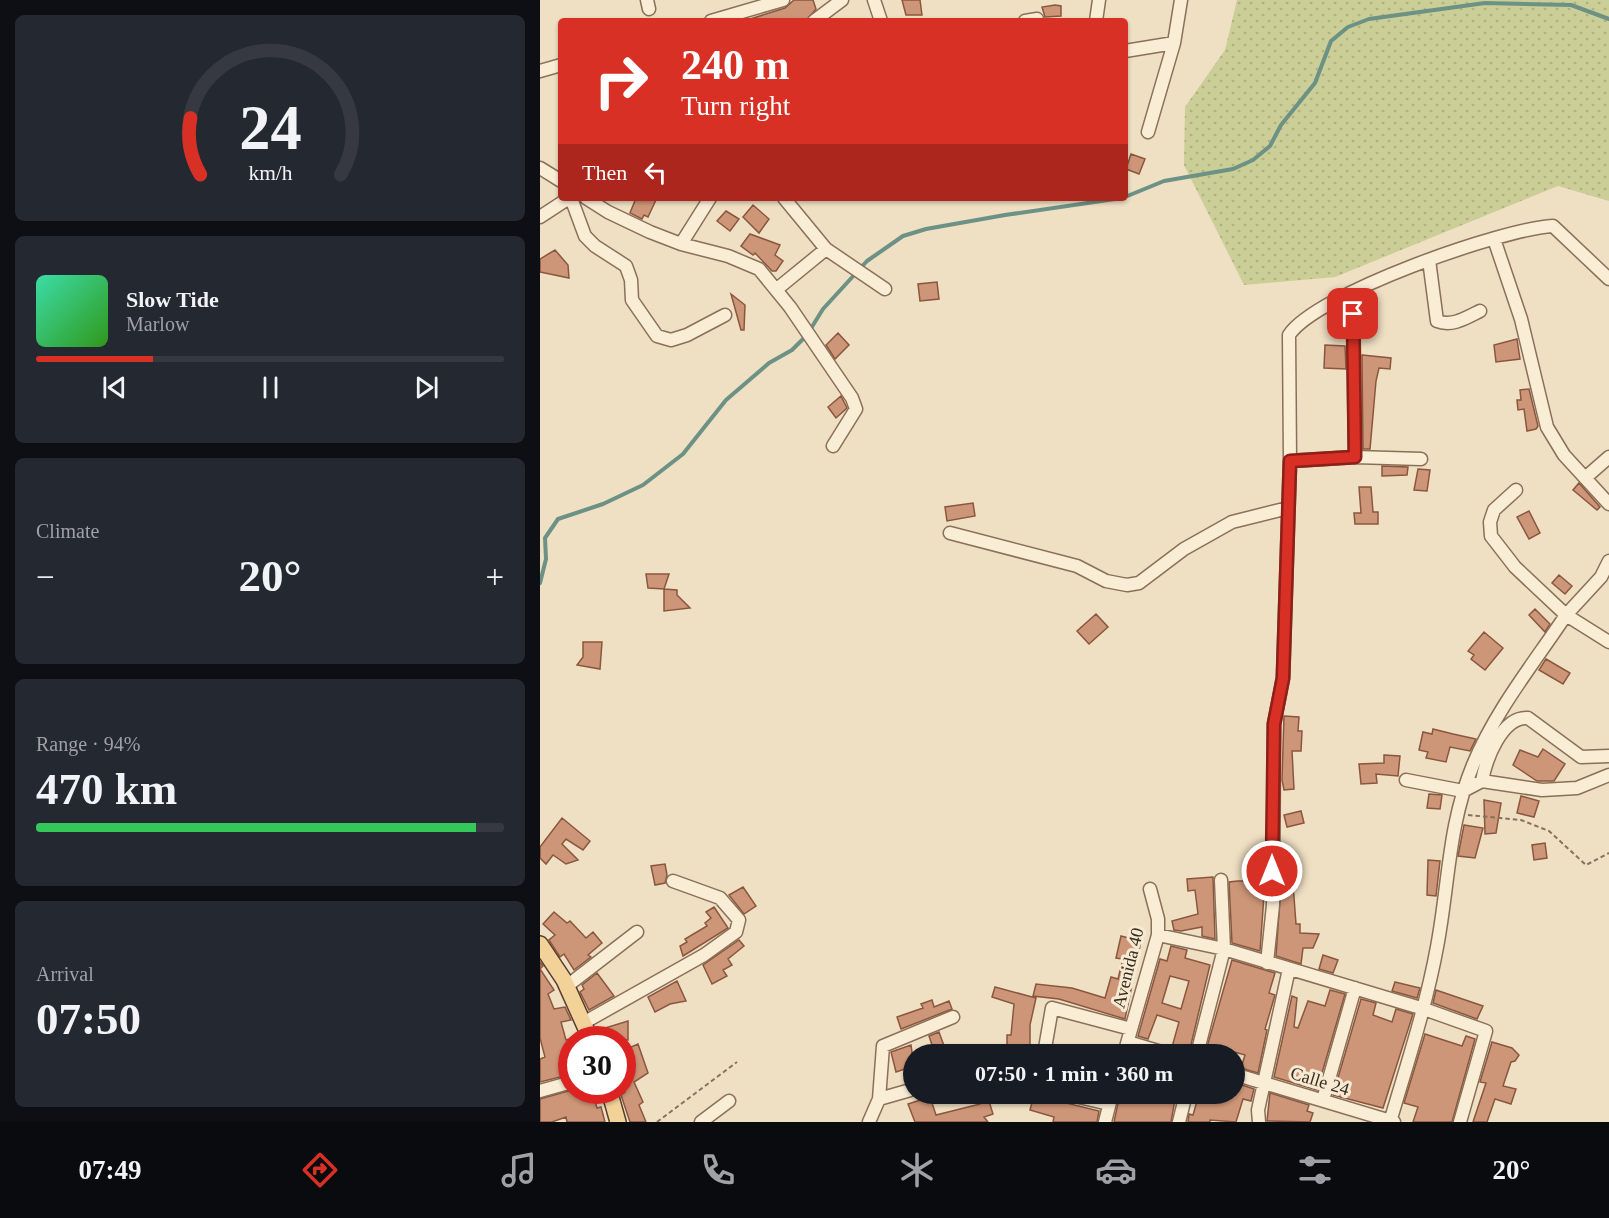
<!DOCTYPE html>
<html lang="en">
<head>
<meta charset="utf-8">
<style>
	:root { --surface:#171b24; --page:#242831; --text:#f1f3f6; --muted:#9ea1a6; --line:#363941; --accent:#d93025 }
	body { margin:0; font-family:Georgia,serif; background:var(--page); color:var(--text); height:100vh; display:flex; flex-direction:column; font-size:22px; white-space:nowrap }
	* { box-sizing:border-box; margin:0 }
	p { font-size:20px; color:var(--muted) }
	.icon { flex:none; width:33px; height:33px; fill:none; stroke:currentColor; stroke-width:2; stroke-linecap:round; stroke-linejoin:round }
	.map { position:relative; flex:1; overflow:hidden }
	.sheet { display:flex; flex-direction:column; gap:15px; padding:15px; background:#0d0f14; width:540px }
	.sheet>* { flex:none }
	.top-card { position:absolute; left:18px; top:18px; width:570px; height:183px; border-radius:6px; box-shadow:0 2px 4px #0004; background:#d93025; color:#fff; overflow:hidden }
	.speed { position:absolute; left:18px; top:1026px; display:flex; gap:12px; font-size:30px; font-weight:700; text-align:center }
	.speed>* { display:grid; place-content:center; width:78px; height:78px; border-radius:50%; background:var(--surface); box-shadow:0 2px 4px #0004; line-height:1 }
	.speed .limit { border:9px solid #d22; background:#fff; color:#111 }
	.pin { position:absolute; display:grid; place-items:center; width:51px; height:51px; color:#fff; margin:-26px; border-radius:12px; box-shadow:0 3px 9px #0006 }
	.me { position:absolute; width:66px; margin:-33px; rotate:0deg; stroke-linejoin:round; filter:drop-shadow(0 0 4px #0008) }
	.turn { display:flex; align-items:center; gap:21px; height:126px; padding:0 24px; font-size:27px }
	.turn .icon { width:78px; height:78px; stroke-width:2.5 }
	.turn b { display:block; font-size:42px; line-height:51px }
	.then { display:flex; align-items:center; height:57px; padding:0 24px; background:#0003; gap:12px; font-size:22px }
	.big { font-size:45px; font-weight:800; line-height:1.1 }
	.sheet .widget { flex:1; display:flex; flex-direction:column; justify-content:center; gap:9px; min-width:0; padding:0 21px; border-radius:9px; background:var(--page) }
	.sheet .dial { align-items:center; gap:0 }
	.dial svg { height:156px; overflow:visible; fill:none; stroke:var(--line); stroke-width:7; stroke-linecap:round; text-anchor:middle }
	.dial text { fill:var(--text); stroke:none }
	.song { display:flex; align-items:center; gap:18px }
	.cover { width:72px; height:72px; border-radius:9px; background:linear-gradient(135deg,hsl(160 70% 55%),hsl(110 70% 35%)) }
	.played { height:6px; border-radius:3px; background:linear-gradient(90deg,var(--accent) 25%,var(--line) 25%) }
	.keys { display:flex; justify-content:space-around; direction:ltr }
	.heat { display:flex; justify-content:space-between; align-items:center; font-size:33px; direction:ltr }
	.charge { height:9px; border-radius:4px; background:linear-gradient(90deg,#34c759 94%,var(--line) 0) }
	.trip { position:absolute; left:363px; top:1044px; width:342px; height:60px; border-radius:30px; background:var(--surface); box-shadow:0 2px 4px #0004; font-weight:800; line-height:60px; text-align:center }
	.tab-bar { display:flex; height:96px; justify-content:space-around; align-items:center; background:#090b0e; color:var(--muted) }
	.tab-bar .icon { width:42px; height:42px }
	.tab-bar .on { color:var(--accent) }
	.tab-bar b { font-size:27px; color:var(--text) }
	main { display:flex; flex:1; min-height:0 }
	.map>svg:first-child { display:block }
</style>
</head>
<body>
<main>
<section class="sheet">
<div class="widget dial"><svg viewBox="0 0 100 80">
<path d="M14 69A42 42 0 1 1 86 69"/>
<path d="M14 69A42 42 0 0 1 9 40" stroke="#d93025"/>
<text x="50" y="56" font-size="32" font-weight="700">24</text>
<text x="50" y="72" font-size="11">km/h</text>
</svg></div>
<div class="widget">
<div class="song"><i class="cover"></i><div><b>Slow Tide</b><p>Marlow</p></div></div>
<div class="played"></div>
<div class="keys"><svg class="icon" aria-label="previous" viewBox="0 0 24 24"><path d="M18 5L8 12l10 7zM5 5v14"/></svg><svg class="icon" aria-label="pause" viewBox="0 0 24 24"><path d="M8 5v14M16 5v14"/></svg><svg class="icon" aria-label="next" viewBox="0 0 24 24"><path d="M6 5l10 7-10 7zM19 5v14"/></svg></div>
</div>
<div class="widget"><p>Climate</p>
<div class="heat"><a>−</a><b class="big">20°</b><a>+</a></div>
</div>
<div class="widget"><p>Range · 94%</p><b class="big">470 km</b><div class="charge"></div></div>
<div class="widget"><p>Arrival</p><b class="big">07:50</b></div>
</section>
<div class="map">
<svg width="1069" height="1122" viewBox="0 0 1069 1122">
	<defs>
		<pattern id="grass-dots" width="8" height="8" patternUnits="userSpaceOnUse" patternTransform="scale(1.5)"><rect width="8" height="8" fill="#cbce96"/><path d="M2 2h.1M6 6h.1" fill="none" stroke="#afb181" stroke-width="1.8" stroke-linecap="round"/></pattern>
	</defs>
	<rect width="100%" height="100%" fill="#efdfc3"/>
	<path fill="url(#grass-dots)" d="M697,0H1069V201L1018,186L795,277L704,285L644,165L645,107L685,50Z"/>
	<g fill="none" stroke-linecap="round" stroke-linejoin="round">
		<path stroke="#6c9185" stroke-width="4" d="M585,197L624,181L693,169L713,160L730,146L741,125L775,83L791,41L808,27L829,19L945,3L1031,5L1069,19
			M270,330L283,309L327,261L363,236L386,229L465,215L582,198
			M0,583L6,559L5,538L18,519L63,504L103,485L143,454L186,400L229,363L252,350L266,336"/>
	</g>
	<path fill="#ce9678" stroke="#8a573e" stroke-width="1.5" fill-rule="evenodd" d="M254,0H273L276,9L266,21H204L245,8Z
		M362,0H380L382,15H366Z
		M515,5L521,6V16L505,17L502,7Z
		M591,154L605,159L599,174L586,169Z
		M96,198L116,200L108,217L104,215L102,219L90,213Z
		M213,205L229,219L219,233L203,217Z
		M186,211L199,219L190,231L177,221Z
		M210,234L240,245L235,255L243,261L236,271H232L215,253L213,255L201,246Z
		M15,250L28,265L29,278L0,272V259Z
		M397,282L399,299L380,301L378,284Z
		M191,294L205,305L204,330H201Z
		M298,333L309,345L295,359L286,345Z
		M977,339L980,359L956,362L954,345Z
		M785,345L805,346L806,369L784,368Z
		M822,355L851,358L850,369L839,368L836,381L830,449H823Z
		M989,389L998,426L996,429L987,431L984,409L978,410L977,400H981L980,390Z
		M301,396L307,408L296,418L288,407Z
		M842,466L868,467L867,475L842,476Z
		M878,469L890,470L887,491L874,490Z
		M1039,483L1060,507L1057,510L1033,490Z
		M819,487H831L833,512H838V524H815L814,513H821Z
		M433,503L435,516L407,521L405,507Z
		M989,511L1000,533L989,539L977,517Z
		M106,574H129L124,589L108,588Z
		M1019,575L1032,586L1025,594L1012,583Z
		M124,589L137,590V595L150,608L124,611Z
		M995,609L1010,624L1005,632L989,615Z
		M556,614L568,627L549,644L537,631Z
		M944,632L963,648L945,670L931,659L934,655L928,651Z
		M43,642H62L60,669L37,665L43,657Z
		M1006,659L1030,673L1023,684L999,670Z
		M744,716L759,717L758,731H762L761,751H752L754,789L744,790L742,780Z
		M893,729L913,734L936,739L930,751L910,747L906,762L886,758L888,752L879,750L883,732L892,734Z
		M1003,749L1025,764L1014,781H997L973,765L980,750L998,757Z
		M844,755L860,756L858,776L836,774L837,783L821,784L819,764L844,763Z
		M889,794L902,795L900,809L887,808Z
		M981,796L999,801L994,817L977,813Z
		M944,800L961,803L956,833L945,834Z
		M761,811L764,823L747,827L744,815Z
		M22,818L50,841L43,850L26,839L22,844L38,860L26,864L13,855L6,864L0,858V847Z
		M924,825L943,828L935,858L918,856Z
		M1005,843L1007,858L994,860L992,845Z
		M888,860L900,861L896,896L887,895Z
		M125,864L127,875L125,883L115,885L111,866Z
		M673,877L675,939L662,936V927L641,931L634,930L632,921L658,914L655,890L648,891L647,879Z
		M698,881H725L720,951L692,943L689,882Z
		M741,884H753L756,924H760V933L779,934L773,948H763L761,964L736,956Z
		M203,887L216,906L204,914L189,895Z
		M174,907L188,928L143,956L140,946L147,942L145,939L167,926L165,923L171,918L166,912Z
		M14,912L27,923L30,921L46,938L53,932L62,943L48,955L51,957L34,970L24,954L20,957L9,940L15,935L3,924Z
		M581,936L601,941L585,1019L519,999L493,996L496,984L532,988L565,998L571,977L578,979L583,959L576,958Z
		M199,940L204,946L188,959L192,965L183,970L187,976L172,984L163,965Z
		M631,946L647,950L645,958L670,965L649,1053L632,1047L639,1022L617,1015L608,1039L598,1036L620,959L627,961ZM630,976L649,981L641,1009L622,1003Z
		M783,955L798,960L793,973L779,969Z
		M692,960L735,973L729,993L735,995L725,1029L727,1030L718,1073L701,1068L705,1055L687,1050L686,1054H665Z
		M0,962L3,966L0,969L14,990L8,994L14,1009L25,1007L31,1020L21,1022L26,1040L32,1038V1074L0,1082V1059L5,1057L0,1038Z
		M57,973L74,996L49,1010L40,992L44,989L42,985Z
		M137,981L146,1001L130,1004L115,1012L108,997Z
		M855,982L880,988L877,998L852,991Z
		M455,987L496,998L490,1025V1054H467V1035H471L474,1004L452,997Z
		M790,990L805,994L777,1090L734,1077L752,996L757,998L754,1027L758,1028L768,1001L785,1006Z
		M896,990L943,1006L937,1019L893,1003Z
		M821,999L836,1003L833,1015L852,1022L856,1009L873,1014L843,1108L793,1095Z
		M392,1000L394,1007L409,1001L412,1009L361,1029L357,1017L383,1008L381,1004Z
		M88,1021V1040H66L62,1029Z
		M399,1032L407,1054H395L389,1036Z
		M885,1034L922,1046L926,1036L935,1039L912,1122H873L878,1107L864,1103Z
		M952,1042L972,1048L979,1055L975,1061L971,1062L963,1086L976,1089L971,1104L955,1099L947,1122H933L946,1083L940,1082Z
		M98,1044L108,1073L94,1082L103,1102L99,1105L106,1122H90L81,1095L85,1092L82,1086V1051Z
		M371,1045L374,1066L356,1072L351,1052Z
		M699,1084L714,1089L711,1101L703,1099L696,1122L670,1120V1122H648L649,1114L653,1115L659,1094H694V1088L698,1089Z
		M32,1090H52L57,1108L61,1107L65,1122H27L26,1117L12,1122H0V1099Z
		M730,1093L769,1105L767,1111L773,1113L770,1122L727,1121Z
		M580,1094H636L631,1122H574Z
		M494,1095L559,1111L557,1122H513L514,1117L490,1110Z
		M390,1097L396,1115L440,1104L439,1101L448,1098L453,1114L444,1117L448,1122H375L368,1104Z"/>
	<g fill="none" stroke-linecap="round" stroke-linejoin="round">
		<g stroke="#8a7059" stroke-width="15">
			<path id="minor" d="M107,0L109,9
				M334,0L341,21
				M171,21L243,0
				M274,21L302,0
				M485,21L497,19
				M556,21L559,0
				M585,51L634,43
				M0,71L21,65
				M608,132L634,43L641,0
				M0,168L21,181
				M31,198L45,236L55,246L86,266L91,280L92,300L117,336L131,340L147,335L185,315
				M46,198L68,212L110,232L141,244L188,256L219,269L250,307L312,398L316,409L293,446
				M244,198L286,249L345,289
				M0,217L29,198
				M954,239L981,319L1007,427L1024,455L1069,504
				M141,244L170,198
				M889,260L897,321C912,327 926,318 940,311
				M237,289L286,249
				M815,457L881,459
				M750,461L749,335C776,294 961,229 1013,226L1069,279
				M1045,478L1069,457
				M410,533L537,566L566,581L587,585L599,583L644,549L692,522L748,508
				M1069,561L1061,577L1026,615L1069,642
				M866,780L923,791L942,781L1002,790L1037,788L1069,775
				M942,781C946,759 962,716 988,718L1041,757L1069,756
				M618,935L684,949L884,1009L946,1031L920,1122
				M727,963L733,905L734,724L743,678L750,461L815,457L813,292
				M27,986L97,932
				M45,1022L164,955L196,932L199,920L180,898L133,881
				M588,1042L628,1054
				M504,1054L512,1008L591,1029
				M584,1054L618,935V919L610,889
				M657,1054L684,949L681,880
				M694,1074L854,1122
				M0,1091L32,1082
				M526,1094L569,1104
				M339,1099L374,1089
				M783,1100L815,988
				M161,1122L189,1101
				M329,1122L339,1099L343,1046L413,1017
				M565,1122L572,1094
				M639,1122L646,1094
				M719,1122L718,1110L749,969
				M850,1122C867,1064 886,1007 897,947C909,884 908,825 933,765C955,711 994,663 1026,615L975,567L951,536L950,522L954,510L976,490"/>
		</g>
		<g stroke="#583e2d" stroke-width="18">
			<path id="major" d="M0,944L24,980L51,1040
				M69,1090L78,1122"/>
		</g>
		<path stroke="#8a7059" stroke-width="2" stroke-dasharray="4.5 3" stroke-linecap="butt" d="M928,815L981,820L1009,831L1046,865L1069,853
			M117,1122L197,1062"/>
		<use href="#minor" stroke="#faedd6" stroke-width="12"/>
		<use href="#major" stroke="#f3d29a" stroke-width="15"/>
	</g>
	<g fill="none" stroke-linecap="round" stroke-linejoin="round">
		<g stroke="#8d1f18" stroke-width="15">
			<path id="route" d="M732,871L734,724L743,678L750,461L815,457L813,314"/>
		</g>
		<use href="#route" stroke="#d93025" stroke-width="10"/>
	</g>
	<g text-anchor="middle" stroke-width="6" stroke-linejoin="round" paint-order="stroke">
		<g font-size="18" fill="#3a291e" stroke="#f6ead3">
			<text transform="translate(588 968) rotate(-76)" y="6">Avenida 40</text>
			<text transform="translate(780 1081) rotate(17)" y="6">Calle 24</text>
		</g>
	</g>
</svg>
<div class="speed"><div class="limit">30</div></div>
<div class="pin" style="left:813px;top:314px;background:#d93025"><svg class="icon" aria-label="arrive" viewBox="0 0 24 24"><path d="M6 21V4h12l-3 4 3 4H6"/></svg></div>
<svg class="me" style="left:732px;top:871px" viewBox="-20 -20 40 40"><circle r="17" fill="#d93025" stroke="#fff" stroke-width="3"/><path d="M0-11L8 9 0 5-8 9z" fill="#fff"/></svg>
<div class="trip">07:50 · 1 min · 360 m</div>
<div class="top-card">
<div class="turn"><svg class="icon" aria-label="right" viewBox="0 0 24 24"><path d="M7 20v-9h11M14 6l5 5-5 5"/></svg><div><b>240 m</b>Turn right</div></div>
<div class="then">Then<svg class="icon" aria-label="left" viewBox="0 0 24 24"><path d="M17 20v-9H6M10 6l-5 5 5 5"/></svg></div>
</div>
</div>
</main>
<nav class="tab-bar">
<b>07:49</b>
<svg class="icon on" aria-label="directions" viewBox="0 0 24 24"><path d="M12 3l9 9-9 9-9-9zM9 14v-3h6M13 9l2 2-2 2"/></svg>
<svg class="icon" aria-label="music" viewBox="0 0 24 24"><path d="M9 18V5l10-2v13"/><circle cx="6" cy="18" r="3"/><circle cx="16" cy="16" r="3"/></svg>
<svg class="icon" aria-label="phone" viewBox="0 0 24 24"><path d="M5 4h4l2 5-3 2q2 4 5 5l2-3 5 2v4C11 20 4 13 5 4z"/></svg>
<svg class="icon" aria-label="climate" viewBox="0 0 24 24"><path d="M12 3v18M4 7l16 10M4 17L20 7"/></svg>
<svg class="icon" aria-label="car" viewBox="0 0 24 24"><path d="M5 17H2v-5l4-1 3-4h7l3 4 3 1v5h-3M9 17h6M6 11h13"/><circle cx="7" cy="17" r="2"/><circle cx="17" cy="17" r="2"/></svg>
<svg class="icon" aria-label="filters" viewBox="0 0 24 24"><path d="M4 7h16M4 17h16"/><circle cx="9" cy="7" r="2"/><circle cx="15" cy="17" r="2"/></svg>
<b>20°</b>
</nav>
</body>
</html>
